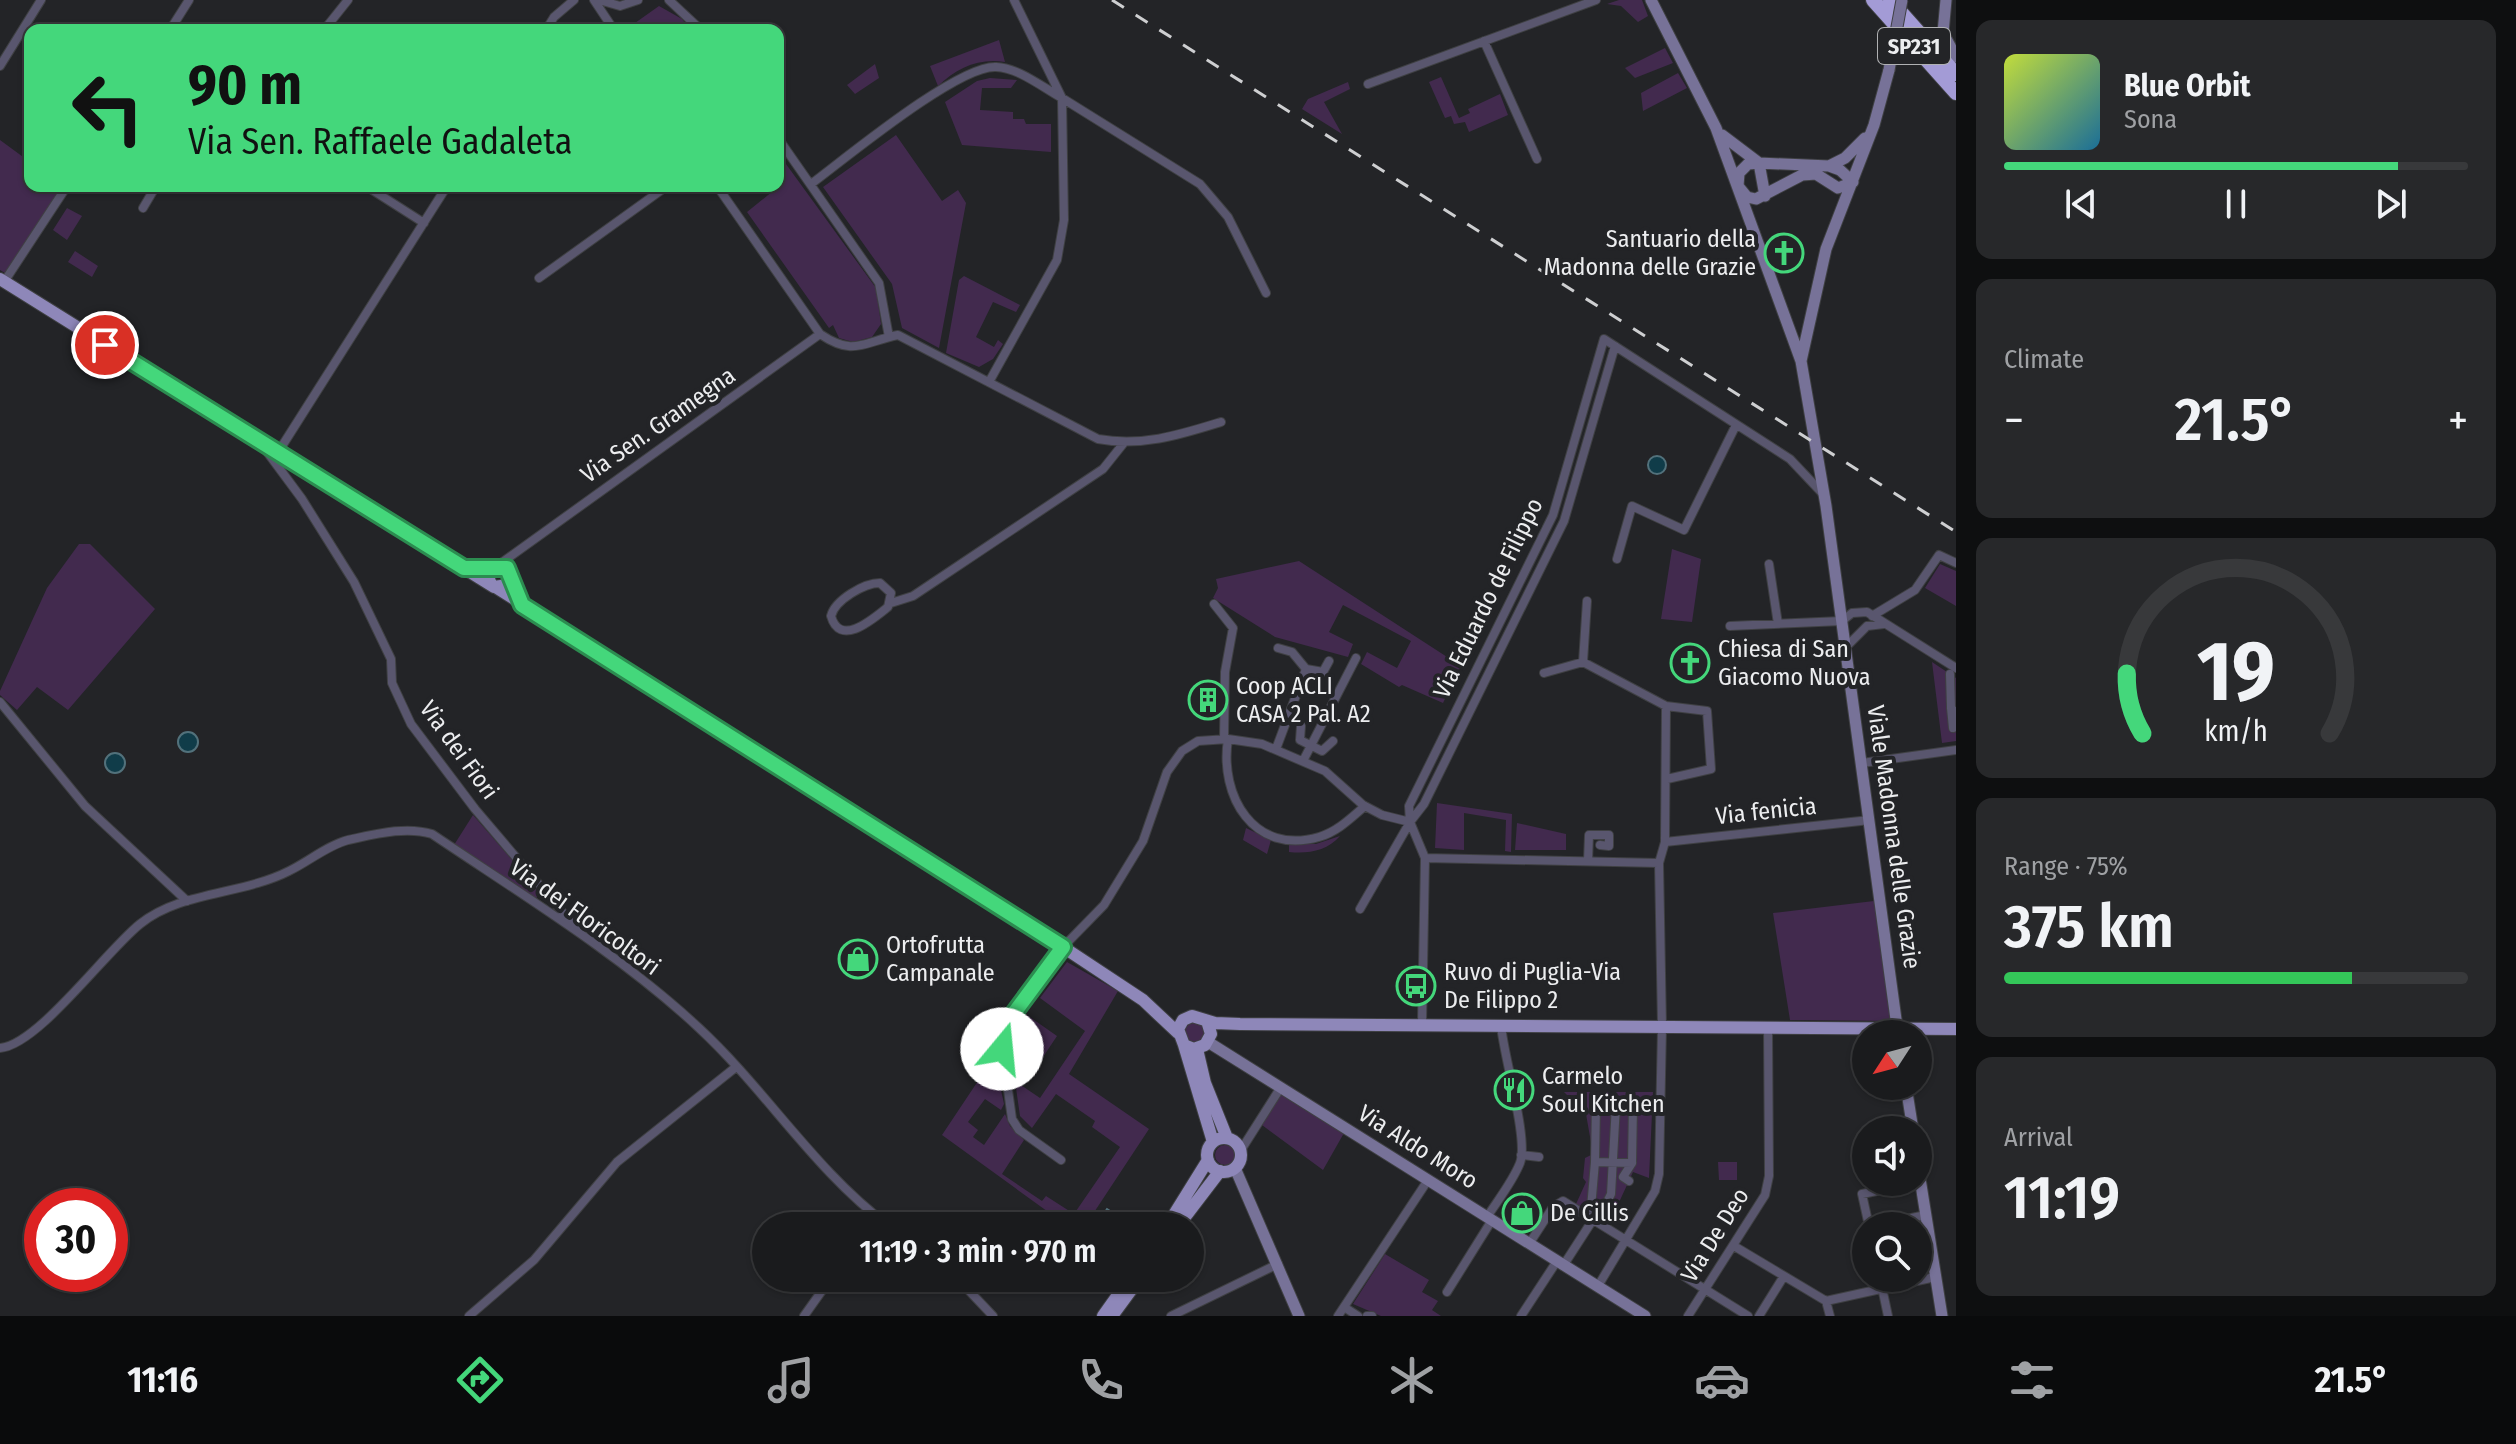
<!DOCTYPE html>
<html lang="en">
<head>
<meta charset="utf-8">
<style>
	:root { --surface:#1a1b1d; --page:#27282a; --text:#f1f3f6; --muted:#9fa1a4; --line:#38393b; --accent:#44d77b }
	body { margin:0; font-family:"Fira Sans Condensed",sans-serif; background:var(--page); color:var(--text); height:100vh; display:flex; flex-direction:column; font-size:30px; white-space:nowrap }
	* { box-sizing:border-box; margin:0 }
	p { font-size:26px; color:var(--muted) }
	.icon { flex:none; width:44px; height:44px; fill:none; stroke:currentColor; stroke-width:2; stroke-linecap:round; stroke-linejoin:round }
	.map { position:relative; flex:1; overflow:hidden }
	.panel { display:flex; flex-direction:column; gap:20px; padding:20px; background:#0e0f10; width:560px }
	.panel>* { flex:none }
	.hud { position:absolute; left:24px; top:24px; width:760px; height:168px; border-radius:16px; box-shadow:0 2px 6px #0004,0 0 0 2px var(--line); background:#44d77b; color:#111; overflow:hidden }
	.needle { width:52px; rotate:234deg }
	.tools { position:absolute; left:1852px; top:1020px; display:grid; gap:16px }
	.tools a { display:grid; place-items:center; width:80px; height:80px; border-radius:50%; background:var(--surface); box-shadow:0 2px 6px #0004,0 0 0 2px var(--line); font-size:40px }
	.speed { position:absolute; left:24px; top:1188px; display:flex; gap:16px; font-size:40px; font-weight:700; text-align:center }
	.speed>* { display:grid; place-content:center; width:104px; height:104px; border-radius:50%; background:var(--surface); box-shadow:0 2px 6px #0004,0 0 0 2px var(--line); line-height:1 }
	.speed .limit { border:12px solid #d22; background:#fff; color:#111 }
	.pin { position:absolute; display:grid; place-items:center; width:68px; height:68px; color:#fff; margin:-34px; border:4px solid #fff; border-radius:50%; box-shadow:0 2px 8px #0007 }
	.me { position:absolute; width:88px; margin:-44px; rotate:17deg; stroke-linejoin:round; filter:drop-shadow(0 0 6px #0008) }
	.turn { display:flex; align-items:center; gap:28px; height:168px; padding:0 32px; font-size:36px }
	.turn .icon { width:104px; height:104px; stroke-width:2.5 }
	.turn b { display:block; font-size:56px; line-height:68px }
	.big { font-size:60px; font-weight:600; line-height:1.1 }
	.panel .card { flex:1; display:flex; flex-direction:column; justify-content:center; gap:12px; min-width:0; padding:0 28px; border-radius:16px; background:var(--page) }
	.panel .dial { align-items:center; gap:0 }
	.dial svg { height:208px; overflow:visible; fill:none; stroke:var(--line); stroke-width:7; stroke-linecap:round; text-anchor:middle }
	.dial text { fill:var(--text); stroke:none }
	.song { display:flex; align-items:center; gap:24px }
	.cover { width:96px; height:96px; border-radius:12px; background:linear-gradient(135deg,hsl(70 70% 55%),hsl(200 70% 35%)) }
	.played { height:8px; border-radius:4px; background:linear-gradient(90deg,var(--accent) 85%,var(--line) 85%) }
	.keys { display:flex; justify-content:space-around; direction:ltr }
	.heat { display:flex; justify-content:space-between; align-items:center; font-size:44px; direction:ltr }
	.charge { height:12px; border-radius:6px; background:linear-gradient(90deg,#34c759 75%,var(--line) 0) }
	.trip { position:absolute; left:752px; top:1212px; width:452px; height:80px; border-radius:40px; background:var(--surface); box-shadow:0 2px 6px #0004,0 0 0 2px var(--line); font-weight:600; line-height:80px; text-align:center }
	.tabs { display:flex; height:128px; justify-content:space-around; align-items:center; background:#0a0b0c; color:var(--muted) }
	.tabs .icon { width:56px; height:56px }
	.tabs .active { color:var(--accent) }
	.tabs b { font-size:36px; color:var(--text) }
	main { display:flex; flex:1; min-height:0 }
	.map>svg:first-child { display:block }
</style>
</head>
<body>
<main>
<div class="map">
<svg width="1956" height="1316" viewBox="0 0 1956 1316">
	<rect width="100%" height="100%" fill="#232427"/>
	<path fill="#422a4e" d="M1619,0H1642L1648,16L1638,22L1621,6L1607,4Z
		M659,6L682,19L690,30H634L635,23Z
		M999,40L1005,62C978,58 957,68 938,86L930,66Z
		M1665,48L1673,63L1635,78L1625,68Z
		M875,64L879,78L855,94L847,85Z
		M1678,73L1687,88L1643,111L1641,93Z
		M1441,77L1459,118L1470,113L1468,109L1500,94L1508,115L1469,132L1465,122L1454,124L1451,116L1445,118L1429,82Z
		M990,78L1017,80L1011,88H982L980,110L1013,112V119H1024L1026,124H1051V152L962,145L945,102L977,81Z
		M1348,82L1350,89L1324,102L1342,134L1302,109L1308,99Z
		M896,135L942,201L958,190L966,203L939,348L902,328L892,284L823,187Z
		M0,140L30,162V186H63L5,273L0,270Z
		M778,153L876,288L881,324L872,337L853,342L839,338L833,325L829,328L747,212L773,191L769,186H778Z
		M67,208L82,216L67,240L53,230Z
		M75,251L98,266L92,277L68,262Z
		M964,276L1020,305L1016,312L993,302L976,337L994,347L998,340L1003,344L993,359L979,367L946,353L959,280Z
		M79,544H90L155,609L68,710L37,687L17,710L0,695V691L47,588Z
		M1672,549L1701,559L1692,622L1661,619Z
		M1299,561L1461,666L1443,703L1402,685L1399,687L1361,664L1367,652L1397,668L1411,641L1343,605L1329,632L1353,644L1348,657L1275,637L1213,598L1218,588L1216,579Z
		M1940,564L1956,571V606L1925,588Z
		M1932,662L1956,678V741L1942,743Z
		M1437,803L1512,814L1511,852L1505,851L1506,820L1464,813V850L1435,848Z
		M473,815L540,892L535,900L454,845Z
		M1517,823L1566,834V850H1515Z
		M1246,828L1271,840L1267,854L1243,840Z
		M1340,836C1327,851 1308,854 1289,852V844H1316Z
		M1874,901L1891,1021L1790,1020L1773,913Z
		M1067,962L1118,991L1069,1074L1149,1129L1085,1226H1044L1051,1214L942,1135L988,1066L996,1067L1004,1104L1001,1110L985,1099L968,1122L978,1130L973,1137L984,1145L1005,1114L1010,1126L1024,1140L1002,1174L1042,1201L1046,1196L1074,1214L1120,1147L1092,1127L1095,1121L1056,1094L1032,1128L1020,1116L1015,1081L1040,1098L1085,1031L1040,998Z
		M1027,1015L1057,1036L1033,1072L1020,1063L1013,1064L1012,1038Z
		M1185 1032a10 10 0 1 1 20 0a10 10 0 1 1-20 0Z
		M1564,1092H1653L1649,1178L1633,1172L1609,1224L1576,1204L1586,1182L1583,1178L1585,1158L1593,1154L1586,1114Z
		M1279,1093L1344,1133L1323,1170L1262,1125Z
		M1215 1155a10 10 0 1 1 20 0a10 10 0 1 1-20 0Z
		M1718,1162H1737V1180H1719Z
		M1385,1254L1429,1280L1422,1292L1438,1301L1432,1310L1441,1316H1381L1353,1304Z"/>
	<path fill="#103c49" stroke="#52717b" stroke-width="2" d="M1648 465a9 9 0 1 1 18 0a9 9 0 1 1-18 0Z
		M178 742a10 10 0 1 1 20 0a10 10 0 1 1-20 0Z
		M105 763a10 10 0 1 1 20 0a10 10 0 1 1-20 0Z
		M1107,1209L1123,1219L1119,1226H1096Z"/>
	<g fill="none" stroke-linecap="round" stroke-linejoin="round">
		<g stroke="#3f4043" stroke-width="10">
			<path id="street" d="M594,0L614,30
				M599,0L620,6L638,0
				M669,0L701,30
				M1014,0L1062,98L1200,184L1228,217L1266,293
				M170,30L189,0
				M324,30L348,0
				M546,30L554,17L574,0
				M1484,41L1537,159
				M0,66L41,0
				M1368,84L1596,0
				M778,138L879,283L889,337
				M811,184C846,158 958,65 996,67C1019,68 1042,87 1062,98L1064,220L1057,260L989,382
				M366,186L424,223
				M717,186L820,334C854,357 863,342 898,335L1098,439C1142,447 1179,435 1221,422
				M143,208L156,186
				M539,278L667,186
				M4,282L67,186
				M262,445L302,499L354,582L391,659L392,683L411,724L475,809L576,928
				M277,454L447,186
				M1617,559L1632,506L1684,530L1736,425
				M1769,564L1778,624
				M497,566L820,334
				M880,583L891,593L888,607C873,619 840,648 831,616C835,600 864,583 880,583Z
				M1587,601L1583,662L1666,706
				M891,603L913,596L1103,469L1123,444
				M1214,604L1233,628L1225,672L1224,739
				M1872,616L1915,590L1939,555L1956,563
				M1730,626L1842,621L1852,613L1867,612L1956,668
				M1846,647L1867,626L1884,624
				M1306,669L1323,672L1329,661
				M1544,673L1583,662
				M1950,674L1951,708L1956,713
				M0,702L85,806L187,901
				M1951,708L1953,728
				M1301,726L1300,740L1322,751L1333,741
				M1228,739C1219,796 1254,856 1319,837C1337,832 1351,818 1365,806
				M1276,749L1306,669L1292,652L1278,648
				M1303,761L1356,658
				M1862,763L1956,750
				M1665,842L1870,820
				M1425,858L1659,863
				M1588,861L1589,835H1609V846L1600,845
				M1360,909L1410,822L1424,804L1564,521L1615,346
				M1422,1024L1425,858L1410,822L1409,806L1553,515L1604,339L1790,459L1824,495
				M0,1048C38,1045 106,951 140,924C181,891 242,895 289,871C308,862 328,845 348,840C376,834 406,826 432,834C521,894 621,955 699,1028C766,1090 815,1171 889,1226
				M1241,1150L1281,1087
				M1521,1155L1539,1157
				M1061,1160L1019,1130L1012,1119L1000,1032L1063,947L1104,905L1143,841L1167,772L1182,751L1198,741L1228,739L1262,744L1325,771L1363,805L1382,815L1410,822
				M1595,1162L1591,1208L1601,1214L1611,1194L1616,1105
				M1629,1181L1623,1177L1632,1163L1595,1162L1596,1105H1633L1632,1163
				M1487,1217C1498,1200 1513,1181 1520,1163C1529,1140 1503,1054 1501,1025
				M867,1226L875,1215
				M1869,1226L1862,1194L1920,1182
				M1873,1226L1926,1215
				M1529,1244L1553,1207L1563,1201L1748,1316
				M1734,1246L1826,1301L1935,1277
				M1563,1266L1594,1218
				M957,1278L993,1316
				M1880,1278L1888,1316
				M1598,1286L1655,1191L1659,1174L1662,1027L1659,863L1665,842L1666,706L1707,711L1711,769L1667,779
				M1447,1292L1492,1220
				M1826,1301L1830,1316
				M1344,1307L1358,1316
				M469,1316L534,1260L617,1162L736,1067
				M804,1316L831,1278
				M1171,1316L1278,1264
				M1338,1316L1428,1180
				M1367,1316H1372
				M1521,1316L1557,1261
				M1688,1316L1765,1195L1769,1176L1768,1028
				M1759,1316L1784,1276"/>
		</g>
		<g stroke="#3f4043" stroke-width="13">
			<path id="secondary" d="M1651,0L1716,128L1801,361L1826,506L1898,1034
				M1946,0L1943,33L1956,57
				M1722,135L1759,163L1765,196
				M1759,163L1829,166L1840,170L1853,182L1838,188L1816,174L1802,175L1756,199L1747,197L1738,186L1739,173L1748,164Z
				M1829,166L1845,158L1865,138
				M1801,361L1826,249L1874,125L1889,70
				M1208,1042L1645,1316
				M1906,1086L1913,1130
				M1918,1166L1942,1316
				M1235,1168L1299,1316"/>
		</g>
		<g stroke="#3f4043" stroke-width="14">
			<path id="primary" d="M0,279L494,587L508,585L510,570L503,566L493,568L488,577L491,584
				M497,588L1063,947L1143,1000L1178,1033
				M1207,1021L1211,1034L1205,1045L1194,1049L1184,1045L1178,1029L1183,1020L1192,1016L1215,1023L1240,1024L1956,1029
				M1184,1045L1213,1142
				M1197,1049L1205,1083L1227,1138
				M1207 1155a17 17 0 1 1 34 0a17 17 0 1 1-34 0Z
				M1167,1226L1208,1160
				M1178,1226L1220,1171
				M1103,1316L1130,1278
				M1112,1316L1140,1278"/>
		</g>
		<g stroke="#3f4043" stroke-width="16">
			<path id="highway" d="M1873,0L1956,93
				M1890,0L1956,74"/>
		</g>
		<use href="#street" stroke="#59566e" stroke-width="8"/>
		<use href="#secondary" stroke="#777298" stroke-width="11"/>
		<use href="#primary" stroke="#8e87b9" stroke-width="12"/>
		<use href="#highway" stroke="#a39bd6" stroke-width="14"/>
		<path stroke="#cecfd1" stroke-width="3" stroke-dasharray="14 14" stroke-linecap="butt" d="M1112,0L1956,532"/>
		<g stroke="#3f4043" stroke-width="13" stroke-linecap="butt">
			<path id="secondary-bridge" d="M1889,70L1902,0"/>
		</g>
		<use href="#secondary-bridge" stroke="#777298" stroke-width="11"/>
	</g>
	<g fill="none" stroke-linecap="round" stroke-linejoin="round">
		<g stroke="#2c8c50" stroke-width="20">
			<path id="route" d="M105,345L464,568H507L522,605L1063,947L1000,1032L1002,1049"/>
		</g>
		<use href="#route" stroke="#44d77b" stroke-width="14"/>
	</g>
	<defs>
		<g id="church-ring" transform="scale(2)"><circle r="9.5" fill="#232427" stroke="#44d77b" stroke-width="1.5"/><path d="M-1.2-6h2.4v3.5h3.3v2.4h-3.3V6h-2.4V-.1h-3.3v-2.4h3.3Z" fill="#44d77b"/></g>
		<g id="building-ring" transform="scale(2)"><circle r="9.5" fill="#232427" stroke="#44d77b" stroke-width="1.5"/><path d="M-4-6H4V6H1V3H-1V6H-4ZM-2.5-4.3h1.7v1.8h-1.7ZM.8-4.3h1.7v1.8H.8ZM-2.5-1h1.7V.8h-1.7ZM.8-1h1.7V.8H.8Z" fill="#44d77b"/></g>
		<g id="shop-ring" transform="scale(2)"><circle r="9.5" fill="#232427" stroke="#44d77b" stroke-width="1.5"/><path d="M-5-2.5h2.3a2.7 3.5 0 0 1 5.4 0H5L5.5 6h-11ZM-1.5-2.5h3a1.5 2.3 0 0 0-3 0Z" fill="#44d77b"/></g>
		<g id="bus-ring" transform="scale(2)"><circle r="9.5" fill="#232427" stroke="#44d77b" stroke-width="1.5"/><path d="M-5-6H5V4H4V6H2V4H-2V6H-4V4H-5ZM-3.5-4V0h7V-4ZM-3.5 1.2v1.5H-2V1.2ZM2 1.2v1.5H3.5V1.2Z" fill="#44d77b"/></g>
		<g id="restaurant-ring" transform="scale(2)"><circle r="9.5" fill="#232427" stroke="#44d77b" stroke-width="1.5"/><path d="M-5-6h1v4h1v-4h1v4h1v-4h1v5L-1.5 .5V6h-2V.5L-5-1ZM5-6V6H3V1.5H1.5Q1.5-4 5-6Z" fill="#44d77b"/></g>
	</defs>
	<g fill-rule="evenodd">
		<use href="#church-ring" x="1784" y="253"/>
		<use href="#church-ring" x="1690" y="663"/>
		<use href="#building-ring" x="1208" y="700"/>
		<use href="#shop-ring" x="858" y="959"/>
		<use href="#bus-ring" x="1416" y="986"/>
		<use href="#restaurant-ring" x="1514" y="1090"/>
		<use href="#shop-ring" x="1522" y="1213"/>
	</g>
	<g text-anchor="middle" stroke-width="8" stroke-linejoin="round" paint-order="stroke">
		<rect fill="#232427" stroke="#b0b1b3" stroke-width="2" x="1878" y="28" width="72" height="36" rx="6"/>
		<g font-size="22" font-weight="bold" fill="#ecedef">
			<text x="1914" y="54">SP231</text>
		</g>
		<g font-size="24" fill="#ecedef" stroke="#232427" text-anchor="start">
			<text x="1756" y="247" text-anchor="end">Santuario della<tspan x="1756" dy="28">Madonna delle Grazie</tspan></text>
			<text x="1718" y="657">Chiesa di San<tspan x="1718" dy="28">Giacomo Nuova</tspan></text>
			<text x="1236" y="694">Coop ACLI<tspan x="1236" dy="28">CASA 2 Pal. A2</tspan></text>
			<text x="886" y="953">Ortofrutta<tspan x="886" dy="28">Campanale</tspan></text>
			<text x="1444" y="980">Ruvo di Puglia-Via<tspan x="1444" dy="28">De Filippo 2</tspan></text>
			<text x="1542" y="1084">Carmelo<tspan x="1542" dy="28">Soul Kitchen</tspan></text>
			<text x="1550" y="1221">De Cillis</text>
		</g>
		<g font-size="24" fill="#ecedef" stroke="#232427">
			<text transform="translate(658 425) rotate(-35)" y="8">Via Sen. Gramegna</text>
			<text transform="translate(1488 598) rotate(-64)" y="8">Via Eduardo de Filippo</text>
			<text transform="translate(459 750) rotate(54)" y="8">Via dei Fiori</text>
			<text transform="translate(1766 811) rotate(-6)" y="8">Via fenicia</text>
			<text transform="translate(1894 837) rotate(82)" y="8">Viale Madonna delle Grazie</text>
			<text transform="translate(585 917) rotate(36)" y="8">Via dei Floricoltori</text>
			<text transform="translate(1418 1147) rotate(32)" y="8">Via Aldo Moro</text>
			<text transform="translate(1715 1235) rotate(-58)" y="8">Via De Deo</text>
		</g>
	</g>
</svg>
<div class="tools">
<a><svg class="needle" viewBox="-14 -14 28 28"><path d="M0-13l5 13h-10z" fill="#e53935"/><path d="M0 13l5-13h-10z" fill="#9fa1a4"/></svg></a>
<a><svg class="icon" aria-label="sound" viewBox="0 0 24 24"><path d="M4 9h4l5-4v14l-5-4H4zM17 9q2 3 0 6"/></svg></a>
<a><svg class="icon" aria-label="search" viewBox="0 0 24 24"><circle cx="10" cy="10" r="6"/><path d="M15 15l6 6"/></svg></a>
</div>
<div class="speed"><div class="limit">30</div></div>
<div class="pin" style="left:105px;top:345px;background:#d93025"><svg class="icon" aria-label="arrive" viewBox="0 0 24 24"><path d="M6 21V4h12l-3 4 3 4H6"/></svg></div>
<svg class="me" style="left:1002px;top:1049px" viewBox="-20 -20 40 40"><circle r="19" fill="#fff"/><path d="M0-13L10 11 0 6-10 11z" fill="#44d77b"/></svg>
<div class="trip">11:19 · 3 min · 970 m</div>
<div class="hud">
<div class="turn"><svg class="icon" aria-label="left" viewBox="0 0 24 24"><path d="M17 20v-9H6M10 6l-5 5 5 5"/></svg><div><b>90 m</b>Via Sen. Raffaele Gadaleta</div></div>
</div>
</div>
<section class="panel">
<div class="card">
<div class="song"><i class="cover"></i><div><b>Blue Orbit</b><p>Sona</p></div></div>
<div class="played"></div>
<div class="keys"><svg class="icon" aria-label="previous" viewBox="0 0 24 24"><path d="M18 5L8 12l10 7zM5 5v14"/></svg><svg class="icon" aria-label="pause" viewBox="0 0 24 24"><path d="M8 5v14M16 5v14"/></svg><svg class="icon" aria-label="next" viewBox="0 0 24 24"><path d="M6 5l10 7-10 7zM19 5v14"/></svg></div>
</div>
<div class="card"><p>Climate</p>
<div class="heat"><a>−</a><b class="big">21.5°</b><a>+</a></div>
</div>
<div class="card dial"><svg viewBox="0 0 100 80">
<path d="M14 69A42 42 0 1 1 86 69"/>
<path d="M14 69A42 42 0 0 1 8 46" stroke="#44d77b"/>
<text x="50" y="56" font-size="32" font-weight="700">19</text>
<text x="50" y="72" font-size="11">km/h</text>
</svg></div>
<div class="card"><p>Range · 75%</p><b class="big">375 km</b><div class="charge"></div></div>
<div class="card"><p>Arrival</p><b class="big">11:19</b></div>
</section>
</main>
<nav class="tabs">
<b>11:16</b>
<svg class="icon active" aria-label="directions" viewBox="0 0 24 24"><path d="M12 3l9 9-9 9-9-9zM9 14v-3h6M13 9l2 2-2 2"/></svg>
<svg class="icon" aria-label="music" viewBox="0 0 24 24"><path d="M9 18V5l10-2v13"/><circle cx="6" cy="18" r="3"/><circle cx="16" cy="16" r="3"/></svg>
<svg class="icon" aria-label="phone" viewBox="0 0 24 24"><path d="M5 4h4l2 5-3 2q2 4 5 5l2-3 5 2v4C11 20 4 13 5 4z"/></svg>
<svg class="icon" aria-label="climate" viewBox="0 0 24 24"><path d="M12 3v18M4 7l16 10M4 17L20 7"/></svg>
<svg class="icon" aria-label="car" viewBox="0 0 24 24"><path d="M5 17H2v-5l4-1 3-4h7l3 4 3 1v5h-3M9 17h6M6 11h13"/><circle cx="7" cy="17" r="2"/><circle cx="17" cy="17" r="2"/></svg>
<svg class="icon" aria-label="filters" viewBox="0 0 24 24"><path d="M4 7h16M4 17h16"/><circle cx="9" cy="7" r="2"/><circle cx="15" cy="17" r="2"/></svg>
<b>21.5°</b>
</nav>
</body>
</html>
